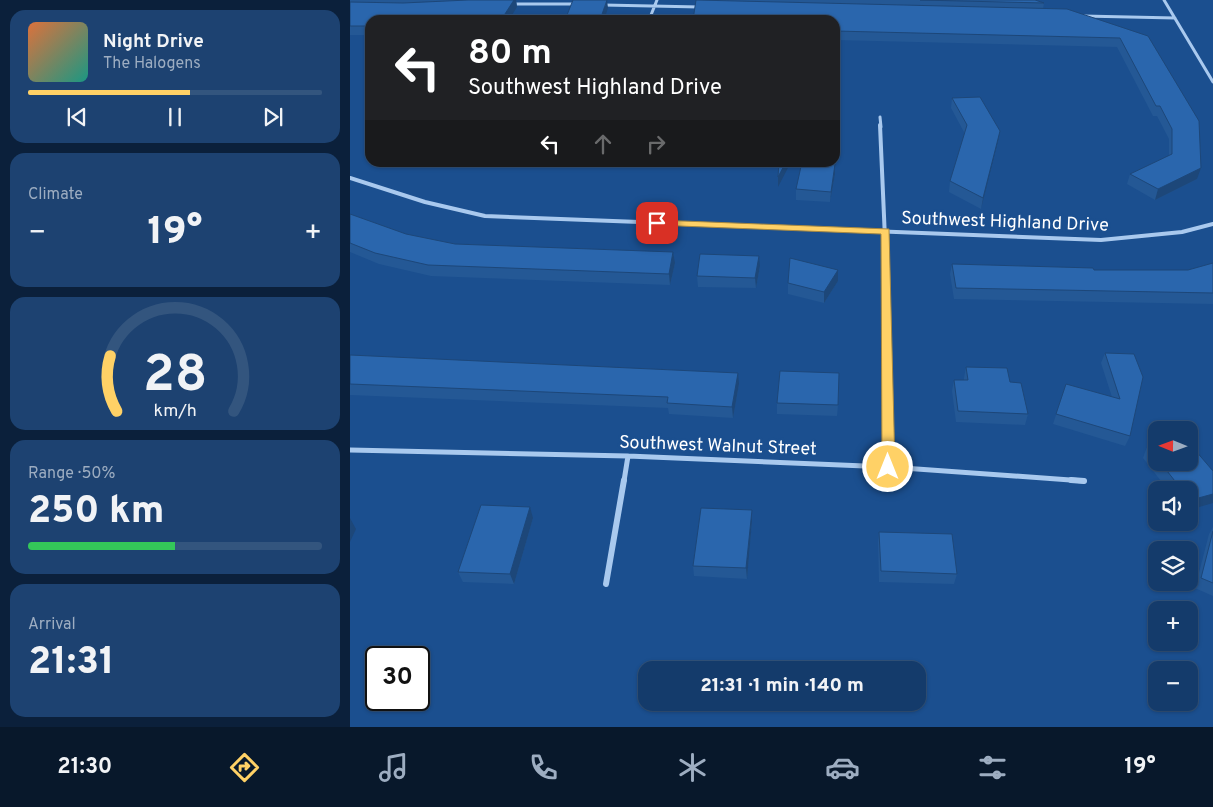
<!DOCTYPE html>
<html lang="en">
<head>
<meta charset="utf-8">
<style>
	:root { --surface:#143b6b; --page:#1d4271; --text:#f1f3f6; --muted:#9dadc1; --line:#33557e; --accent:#ffd166 }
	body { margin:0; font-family:Overpass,sans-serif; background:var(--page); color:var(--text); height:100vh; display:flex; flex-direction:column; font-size:19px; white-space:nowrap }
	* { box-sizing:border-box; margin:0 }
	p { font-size:16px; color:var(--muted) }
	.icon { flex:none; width:28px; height:28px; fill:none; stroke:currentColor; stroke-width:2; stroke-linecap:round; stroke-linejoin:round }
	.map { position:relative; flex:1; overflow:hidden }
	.drawer { display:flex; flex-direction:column; gap:10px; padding:10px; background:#0b203b; width:350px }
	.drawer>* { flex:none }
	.guide { position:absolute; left:15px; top:15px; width:475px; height:152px; border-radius:15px; box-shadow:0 1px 4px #0004,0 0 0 1px var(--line); background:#202124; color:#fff; overflow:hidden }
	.needle { width:32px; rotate:271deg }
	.tools { position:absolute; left:798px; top:421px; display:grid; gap:10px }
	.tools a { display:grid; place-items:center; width:50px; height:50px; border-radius:10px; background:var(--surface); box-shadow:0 1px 4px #0004,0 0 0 1px var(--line); font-size:25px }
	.speed { position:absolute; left:15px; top:646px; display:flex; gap:10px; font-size:25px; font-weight:700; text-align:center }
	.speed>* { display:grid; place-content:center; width:65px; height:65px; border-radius:50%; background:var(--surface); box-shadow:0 1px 4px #0004,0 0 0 1px var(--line); line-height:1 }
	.speed .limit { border:2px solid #111; border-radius:8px; background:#fff; color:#111 }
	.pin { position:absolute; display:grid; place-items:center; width:42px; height:42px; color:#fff; margin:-21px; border-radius:10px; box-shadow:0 2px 8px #0006 }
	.me { position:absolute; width:55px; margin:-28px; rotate:0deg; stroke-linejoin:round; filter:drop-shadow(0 0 4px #0008) }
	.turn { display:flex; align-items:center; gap:18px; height:105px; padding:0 20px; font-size:22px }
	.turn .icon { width:65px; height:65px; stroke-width:2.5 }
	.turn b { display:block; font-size:35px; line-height:42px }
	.lanes { display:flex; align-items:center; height:48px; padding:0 20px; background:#0003; justify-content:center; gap:25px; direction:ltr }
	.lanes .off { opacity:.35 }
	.big { font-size:38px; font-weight:800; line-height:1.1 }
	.drawer .widget { flex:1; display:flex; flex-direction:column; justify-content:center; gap:8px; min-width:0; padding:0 18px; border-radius:15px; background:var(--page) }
	.drawer .dial { align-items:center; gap:0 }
	.dial svg { height:130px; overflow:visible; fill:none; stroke:var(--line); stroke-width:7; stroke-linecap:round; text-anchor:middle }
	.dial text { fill:var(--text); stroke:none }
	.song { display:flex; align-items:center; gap:15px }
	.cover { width:60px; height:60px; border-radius:8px; background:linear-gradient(135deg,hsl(20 70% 55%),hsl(170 70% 35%)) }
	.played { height:5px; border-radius:2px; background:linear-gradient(90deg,var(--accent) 55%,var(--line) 55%) }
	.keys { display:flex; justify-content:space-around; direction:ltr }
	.heat { display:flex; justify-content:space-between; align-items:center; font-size:28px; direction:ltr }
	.charge { height:8px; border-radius:4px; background:linear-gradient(90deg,#34c759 50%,var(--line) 0) }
	.trip { position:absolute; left:288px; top:661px; width:288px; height:50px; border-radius:15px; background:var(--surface); box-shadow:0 1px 4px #0004,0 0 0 1px var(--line); font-weight:800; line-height:50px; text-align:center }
	.dock { display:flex; height:80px; justify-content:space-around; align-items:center; background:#08182b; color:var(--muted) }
	.dock .icon { width:35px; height:35px }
	.dock .active { color:var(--accent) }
	.dock b { font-size:22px; color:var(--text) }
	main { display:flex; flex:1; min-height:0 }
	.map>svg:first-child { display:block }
</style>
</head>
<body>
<main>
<section class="drawer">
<div class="widget">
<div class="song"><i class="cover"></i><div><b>Night Drive</b><p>The Halogens</p></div></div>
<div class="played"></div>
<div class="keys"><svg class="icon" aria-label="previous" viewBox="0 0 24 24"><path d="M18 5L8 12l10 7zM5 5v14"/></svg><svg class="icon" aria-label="pause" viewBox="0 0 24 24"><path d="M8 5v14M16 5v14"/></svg><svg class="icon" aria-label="next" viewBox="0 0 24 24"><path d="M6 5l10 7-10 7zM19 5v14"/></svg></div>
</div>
<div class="widget"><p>Climate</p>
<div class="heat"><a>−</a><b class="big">19°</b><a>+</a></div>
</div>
<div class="widget dial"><svg viewBox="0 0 100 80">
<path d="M14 69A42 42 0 1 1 86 69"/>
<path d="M14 69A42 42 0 0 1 10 35" stroke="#ffd166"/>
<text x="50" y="56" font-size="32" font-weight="700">28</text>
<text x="50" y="72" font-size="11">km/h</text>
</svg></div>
<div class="widget"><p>Range · 50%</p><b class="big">250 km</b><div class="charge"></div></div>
<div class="widget"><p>Arrival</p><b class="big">21:31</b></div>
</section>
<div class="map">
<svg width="863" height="727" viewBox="0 0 863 727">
	<rect width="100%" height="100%" fill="#1b4f8f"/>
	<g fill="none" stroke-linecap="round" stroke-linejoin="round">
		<path stroke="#a9c9ee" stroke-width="3" d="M814,0L863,82
			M161,4H227
			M253,5L350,7
			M733,16L825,18
			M299,20L307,0
			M530,117L531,127"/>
		<path stroke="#a9c9ee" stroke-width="4" d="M530,125L537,284
			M0,178L75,202L135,216L751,240L832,232L863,224"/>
		<path stroke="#a9c9ee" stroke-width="5" d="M537,283L539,467
			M0,450L278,456L539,467L734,481
			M274,481L278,456"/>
		<path stroke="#a9c9ee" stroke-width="6" d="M721,480L734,481
			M256,584L274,480"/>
	</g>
	<path fill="#245895" d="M0,0H171H166L167,7L20,20V35H0Z
		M347,0H685L694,3L693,9L798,36L847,179L805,200L777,184L780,174L819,156V139L807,116H803L767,47L485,40V20H343Z
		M602,98L650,131L631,209L599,192L600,181L615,134L601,108Z
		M485,174L480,202L446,200V189Z
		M0,214L56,234L105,244L325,263L320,285L81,276L29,264L0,252Z
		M863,263V304L604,299L600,274L602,264L744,270H838Z
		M410,266L406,288L348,287L347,276Z
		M488,281L474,303L438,294V283Z
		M755,353L784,354L780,436L775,446L703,424L716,384L762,397L751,363Z
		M0,355L389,384L383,418L319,414L318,408L0,395Z
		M616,367L660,382L678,414L675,425L606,422L602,391L604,380H614V378Z
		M427,403L488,405L487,416L427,414Z
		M806,445V462H839L863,471L839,510V490H818L793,458L797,447Z
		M183,518L164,584L113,582L108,572Z
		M402,521L397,579L344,576L343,566Z
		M863,527V596L845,588L859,534Z
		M529,532L607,574L604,584L529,582L528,542Z"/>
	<path fill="#1d4779" d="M164,0H166L167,7L159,20H151Z
		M257,0L258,8L254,20H250Z
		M650,131L648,141L631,209L633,198Z
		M436,162H441L428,187V177Z
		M485,164V174L480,202L481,192Z
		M851,168L847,179L805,200L808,189Z
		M323,252L325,263L320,285L319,274Z
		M409,256L410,266L406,288L405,278Z
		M488,270V281L474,303V292Z
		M388,373L389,384L383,418L382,407Z
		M863,494V503L839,510V504L841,500Z
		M180,507L183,518L164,584L160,574Z
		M402,510V521L397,579L396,568Z
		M0,518L6,529L0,542Z"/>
	<path fill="#2a66ad" stroke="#1d4779" d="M118,0H164L151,20H20V26H0V2L53,3Z
		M223,0H257L250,20H215Z
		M346,0L717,9L798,36L849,121L851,168L808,189L780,174L822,154V129L810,106H806L770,38L485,31V20H438V19L410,16V20H343Z
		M570,0H685L694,3Z
		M630,97L650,131L633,198L600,181L617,125L602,98Z
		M429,162H436L428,177Z
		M452,162L485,164L481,192L446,189Z
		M0,214L56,234L105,244L323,252L319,274L78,265L25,253L0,243Z
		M350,254L409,256L405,278L347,276Z
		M440,258L488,270L474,292L438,283Z
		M863,263V293L606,288L602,264L743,268L744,270H838Z
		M755,353L784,354L793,377L780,436L706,414L716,384L770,399Z
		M0,355L388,373L382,407L317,403L318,397L0,384Z
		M616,367L657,368L660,382L671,383L678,414L608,411L604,380H618Z
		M430,371L489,373L488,405L427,403Z
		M839,443L863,471V494L841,500L839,498V490H832L810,462H839Z
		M806,445V458L797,447Z
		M131,505L180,507L160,574L108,572Z
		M351,508L402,510L396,568L343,566Z
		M863,531V583L851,578Z
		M529,532L602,534L607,574L531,571Z"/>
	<path fill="#ffd166" stroke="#a68842" d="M307,220L539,229L545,467L543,470L538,472L532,467L531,234L304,225L302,223Z"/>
	<g text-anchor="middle" stroke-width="5" stroke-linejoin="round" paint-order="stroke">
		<g font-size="18" fill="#fff" stroke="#1b4f8f">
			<text transform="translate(655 221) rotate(2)" y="6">Southwest Highland Drive</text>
			<text transform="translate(368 445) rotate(2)" y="6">Southwest Walnut Street</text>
		</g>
	</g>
</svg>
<div class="tools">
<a><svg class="needle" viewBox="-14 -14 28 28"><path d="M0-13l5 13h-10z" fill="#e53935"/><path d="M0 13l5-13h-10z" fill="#9dadc1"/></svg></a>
<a><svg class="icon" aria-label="sound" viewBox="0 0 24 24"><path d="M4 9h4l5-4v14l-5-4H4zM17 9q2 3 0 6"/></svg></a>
<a><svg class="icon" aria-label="layers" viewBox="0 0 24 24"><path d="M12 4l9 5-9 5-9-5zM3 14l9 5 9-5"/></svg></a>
<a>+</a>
<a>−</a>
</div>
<div class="speed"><div class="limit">30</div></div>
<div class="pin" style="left:307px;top:223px;background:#d93025"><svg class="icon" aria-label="arrive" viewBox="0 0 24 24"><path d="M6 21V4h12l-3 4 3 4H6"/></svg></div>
<svg class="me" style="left:538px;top:467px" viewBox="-20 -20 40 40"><circle r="17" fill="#ffd166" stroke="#fff" stroke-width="3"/><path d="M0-11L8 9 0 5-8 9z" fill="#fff"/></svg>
<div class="trip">21:31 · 1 min · 140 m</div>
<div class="guide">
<div class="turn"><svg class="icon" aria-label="left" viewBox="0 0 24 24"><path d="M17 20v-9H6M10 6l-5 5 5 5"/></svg><div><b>80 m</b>Southwest Highland Drive</div></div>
<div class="lanes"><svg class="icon" aria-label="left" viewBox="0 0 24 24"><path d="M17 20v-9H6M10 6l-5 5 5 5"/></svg><svg class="icon off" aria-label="ahead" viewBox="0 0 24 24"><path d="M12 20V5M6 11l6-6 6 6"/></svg><svg class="icon off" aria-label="right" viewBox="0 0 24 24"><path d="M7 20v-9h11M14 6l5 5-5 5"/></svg></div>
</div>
</div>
</main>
<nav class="dock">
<b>21:30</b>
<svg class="icon active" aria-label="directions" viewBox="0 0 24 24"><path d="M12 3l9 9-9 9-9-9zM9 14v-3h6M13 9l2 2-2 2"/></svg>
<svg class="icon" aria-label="music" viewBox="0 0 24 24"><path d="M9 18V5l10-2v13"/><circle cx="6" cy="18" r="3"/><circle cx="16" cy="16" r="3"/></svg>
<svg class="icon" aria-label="phone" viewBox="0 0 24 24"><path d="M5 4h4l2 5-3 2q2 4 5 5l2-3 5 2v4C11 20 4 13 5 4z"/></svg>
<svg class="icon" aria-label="climate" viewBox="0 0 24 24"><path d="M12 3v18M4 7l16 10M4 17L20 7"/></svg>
<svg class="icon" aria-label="car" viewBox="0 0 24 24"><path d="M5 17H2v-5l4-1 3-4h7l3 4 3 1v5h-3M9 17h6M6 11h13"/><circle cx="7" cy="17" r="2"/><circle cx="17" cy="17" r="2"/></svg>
<svg class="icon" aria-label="filters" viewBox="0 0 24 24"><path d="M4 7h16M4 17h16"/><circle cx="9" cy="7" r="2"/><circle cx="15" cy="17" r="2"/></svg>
<b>19°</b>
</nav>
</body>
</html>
